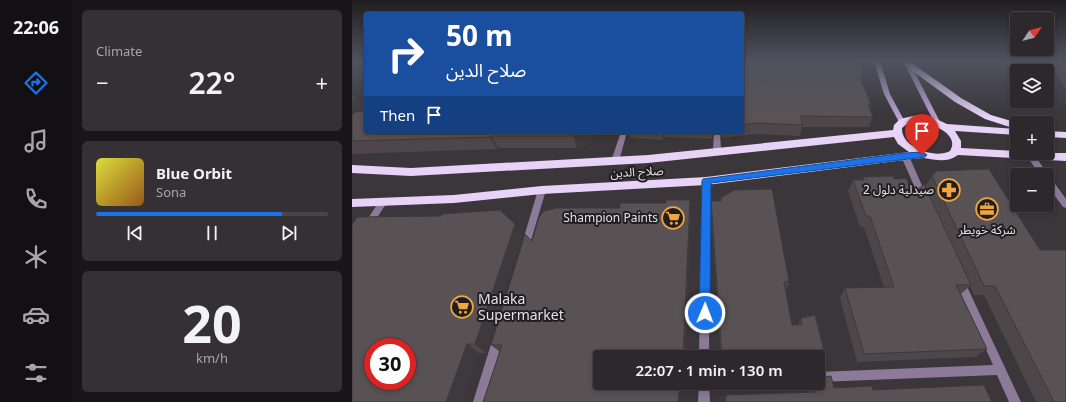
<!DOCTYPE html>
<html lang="en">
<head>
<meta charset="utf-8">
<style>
	:root { --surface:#2c282c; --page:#343034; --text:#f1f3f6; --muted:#a6a6a9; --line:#484448; --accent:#1a73e8 }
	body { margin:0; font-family:"Noto Sans","Noto Sans Arabic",sans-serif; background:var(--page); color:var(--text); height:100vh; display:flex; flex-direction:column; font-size:15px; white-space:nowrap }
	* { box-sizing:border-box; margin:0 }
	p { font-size:13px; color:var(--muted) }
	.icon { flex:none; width:22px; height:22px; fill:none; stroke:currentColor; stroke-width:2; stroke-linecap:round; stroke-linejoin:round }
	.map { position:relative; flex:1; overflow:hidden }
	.details { display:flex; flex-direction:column; gap:10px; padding:10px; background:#181618; width:280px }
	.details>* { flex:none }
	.banner { position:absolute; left:12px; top:12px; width:380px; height:122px; border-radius:4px; box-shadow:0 2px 6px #0003,0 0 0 1px var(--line); background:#1a4fa0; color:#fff; overflow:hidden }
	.needle { width:26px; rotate:55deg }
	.tools { position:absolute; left:658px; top:12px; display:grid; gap:8px }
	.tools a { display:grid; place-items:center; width:44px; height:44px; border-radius:4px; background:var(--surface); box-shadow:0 2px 6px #0003,0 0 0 1px var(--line); font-size:20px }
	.speed { position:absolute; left:12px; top:338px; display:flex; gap:8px; font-size:20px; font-weight:700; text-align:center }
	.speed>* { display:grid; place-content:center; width:52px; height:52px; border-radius:50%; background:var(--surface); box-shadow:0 2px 6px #0003,0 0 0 1px var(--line); line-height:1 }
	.speed .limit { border:6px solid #d22; background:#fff; color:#111 }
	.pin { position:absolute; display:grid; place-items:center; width:34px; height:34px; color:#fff; margin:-41px -17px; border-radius:50% 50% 50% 0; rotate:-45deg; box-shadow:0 0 4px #0007 }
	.pin .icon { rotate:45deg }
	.me { position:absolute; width:44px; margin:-22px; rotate:1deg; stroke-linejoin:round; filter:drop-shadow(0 0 3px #0008) }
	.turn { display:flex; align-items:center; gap:14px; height:84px; padding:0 16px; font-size:18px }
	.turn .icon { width:52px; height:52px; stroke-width:2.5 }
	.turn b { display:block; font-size:28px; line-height:34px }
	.then { display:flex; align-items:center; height:38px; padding:0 16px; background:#0003; gap:8px; font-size:15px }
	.big { font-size:30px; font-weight:600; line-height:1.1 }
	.details .card { flex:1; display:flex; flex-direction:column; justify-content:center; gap:6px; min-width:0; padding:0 14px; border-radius:6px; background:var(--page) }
	.details .dial { align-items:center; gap:0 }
	.dial b { font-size:52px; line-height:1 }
	.song { display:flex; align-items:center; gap:12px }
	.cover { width:48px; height:48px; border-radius:6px; background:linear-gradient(135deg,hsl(60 70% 55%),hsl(30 70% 35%)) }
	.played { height:4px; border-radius:2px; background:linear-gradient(90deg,var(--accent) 80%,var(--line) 80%) }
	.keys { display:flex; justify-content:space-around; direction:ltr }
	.heat { display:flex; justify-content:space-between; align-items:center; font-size:22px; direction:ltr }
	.trip { position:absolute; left:241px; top:350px; width:232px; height:40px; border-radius:4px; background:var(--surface); box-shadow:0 2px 6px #0003,0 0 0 1px var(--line); font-weight:600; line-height:40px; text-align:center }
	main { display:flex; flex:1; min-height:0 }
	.tabs { display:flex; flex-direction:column; width:72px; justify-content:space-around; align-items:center; background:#121012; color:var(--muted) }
	.tabs .icon { width:28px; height:28px }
	.tabs .selected { color:var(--accent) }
	.tabs b { font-size:18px; color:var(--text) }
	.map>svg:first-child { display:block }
</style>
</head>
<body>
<main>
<nav class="tabs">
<b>22:06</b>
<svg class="icon selected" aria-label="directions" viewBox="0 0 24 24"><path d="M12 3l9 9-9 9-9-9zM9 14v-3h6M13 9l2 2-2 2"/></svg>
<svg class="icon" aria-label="music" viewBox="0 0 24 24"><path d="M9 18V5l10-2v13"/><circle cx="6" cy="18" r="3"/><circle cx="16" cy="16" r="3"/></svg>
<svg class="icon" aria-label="phone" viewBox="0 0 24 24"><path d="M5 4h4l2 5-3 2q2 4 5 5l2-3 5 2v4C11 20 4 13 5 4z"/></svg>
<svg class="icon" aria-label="climate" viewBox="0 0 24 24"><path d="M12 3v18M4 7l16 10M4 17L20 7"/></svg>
<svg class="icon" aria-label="car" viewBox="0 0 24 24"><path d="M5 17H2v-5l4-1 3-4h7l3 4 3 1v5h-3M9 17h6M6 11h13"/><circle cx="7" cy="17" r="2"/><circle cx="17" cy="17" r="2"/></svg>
<svg class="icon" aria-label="filters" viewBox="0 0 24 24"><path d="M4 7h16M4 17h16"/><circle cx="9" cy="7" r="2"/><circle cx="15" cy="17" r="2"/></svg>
</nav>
<section class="details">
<div class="card"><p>Climate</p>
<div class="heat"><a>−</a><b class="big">22°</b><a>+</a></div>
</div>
<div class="card">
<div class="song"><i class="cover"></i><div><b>Blue Orbit</b><p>Sona</p></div></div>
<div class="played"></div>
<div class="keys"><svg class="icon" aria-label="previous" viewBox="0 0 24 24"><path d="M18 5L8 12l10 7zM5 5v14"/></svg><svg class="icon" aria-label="pause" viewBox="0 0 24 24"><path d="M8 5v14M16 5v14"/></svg><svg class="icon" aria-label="next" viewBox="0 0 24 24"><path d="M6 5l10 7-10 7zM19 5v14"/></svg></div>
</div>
<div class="card dial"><b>20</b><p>km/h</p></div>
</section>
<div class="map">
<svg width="714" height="402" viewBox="0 0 714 402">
	<rect width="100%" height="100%" fill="#3a363a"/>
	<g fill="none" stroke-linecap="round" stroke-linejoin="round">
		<path fill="#8b7b99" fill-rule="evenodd" d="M269,132H275L267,161L263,164L259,161Z
			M362,132H368L369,150L365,152L361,150Z
			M553,153L557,156L575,197L574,199H568L567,197L549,156Z
			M675,153H681L695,173L696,175L695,176L698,177L714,199V208L711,207L695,185V175H688L674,155Z
			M354,178L358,181L357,357H347L350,181Z
			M190,187L194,190L177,247L176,250L173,251L170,250L169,247L186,190Z
			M31,199L34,200L35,202L34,204L19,227L16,228L13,227L12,225L13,223L28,200Z
			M608,277L611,278L669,402H657L645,375L466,382V372L641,365L603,281L605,278Z
			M146,333L150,334L151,338L133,402H121L141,338L142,334Z
			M347,383H357L358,402H346Z"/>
		<path fill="#bba1d0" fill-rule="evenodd" d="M522,61H528L538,94L553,122L552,124H548L532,94Z
			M551,61H557L588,122L587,124H585L582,122Z"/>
		<path fill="#e8d3f8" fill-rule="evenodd" d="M551,61H557L609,98L639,115L666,123L665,135L603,131L609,141V148L665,151V153H714V161L606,155C595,163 584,160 572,158C566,158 559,159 553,160L354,185L190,194L102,203L0,207V199L102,195L190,186L354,177L557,152L546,144L542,137L296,163L59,176L0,173V165L59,168L296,155L541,130L542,125L548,119L565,115L584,119L595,124L664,129L633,119L603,102L551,64ZM565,121C577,123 609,133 598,151C583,159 549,148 550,128L555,124Z
			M695,131L714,132V138L695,137Z"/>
	</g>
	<path fill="#4d4749" d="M0,61H14V64L7,69H4L0,72Z
		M390,61L511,76L509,81L519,104L518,108L521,117L517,127H450L448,136L402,134L370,138L369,132H390Z
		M696,61H714V90Z
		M0,96L13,108L9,111L242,132L239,140L235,145L225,148H146L145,149L0,154Z
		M276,132H362L360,139L312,137L311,140L278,138Z
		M580,176L714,402H684L632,295H622L618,286L609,294L635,349L623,357L505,362L488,298L493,288L532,287L512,227H508L496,191L501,180H510L511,177L542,179L561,194L573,187Z
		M369,198L437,281L434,291H433L440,325H446L449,318L475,363L470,370V375L482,388L521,390L640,402H373L374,395L458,392L456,383H466V357H369L359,212V201H369Z
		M339,212L331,390L148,352L139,345L180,241Z
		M0,224H163L170,236L134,353H127L0,402Z"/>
	<path fill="#3e393c" d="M0,61H14V64L7,69Z
		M0,64L4,69L0,72Z
		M4,97L13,108L0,119V100Z
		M232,132H242L239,140L235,145L225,148L221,136Z
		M310,132H311L312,137L311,140Z
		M360,132H362L360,139Z
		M140,136L146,148L145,149L138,137Z
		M338,200L339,212L332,357H331Z
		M163,224L170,236L134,353L123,344Z
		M115,344L127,353L110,402H94Z
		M328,383L329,390L328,402H326Z
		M329,383H331V390Z"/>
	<path fill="#595255" stroke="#3e393c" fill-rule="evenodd" d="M390,61H508L511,76H507L519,104H516L521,117L449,116L450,125L403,123L390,125Z
		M710,61H714V67Z
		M0,96L4,97L0,100Z
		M14,111V132H232L231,133L221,136H140L138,137L0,141V115L3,112Z
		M637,169L688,250H714V402H702L643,286H632L580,176L585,171Z
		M541,176L542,179L554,178L561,194L572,184L619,285H604L635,349L512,354L493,288L542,287L518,216H514L501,180H512L511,177Z
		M420,189L437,281L432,282L440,325H450L449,318L463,315L475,363L470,364V375L471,377L479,376L482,388L520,386L521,390L632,385L640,402H374V395L464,392L462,383H466V357H451L450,355L411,357H370L359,201H369V198L382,190Z
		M314,200H338L331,357H248V383H329H328L326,402H131L150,345H139L173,234L180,241L187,217L192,211L205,208H268V203H314Z
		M148,210L163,224L123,344H115L94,402H0V225L5,217L89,216L90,214ZM21,347H55V381H21Z"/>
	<linearGradient id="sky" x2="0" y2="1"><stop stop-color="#201e20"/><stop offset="0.52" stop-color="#4f5260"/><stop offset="1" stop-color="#4f5260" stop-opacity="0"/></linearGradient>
	<rect width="714" height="117" fill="url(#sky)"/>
	<path fill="#1a73e8" stroke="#114b97" d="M570,152L575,155L573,157L359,183L358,313L357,317L353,318L349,317L347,313L350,181L351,179L553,153Z"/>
	<defs>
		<g id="pharmacy-ring" transform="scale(1.15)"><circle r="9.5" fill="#201e20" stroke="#f0a63e" stroke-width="1.5"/><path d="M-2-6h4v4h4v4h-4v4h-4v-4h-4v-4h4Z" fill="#f0a63e"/></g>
		<g id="office-ring" transform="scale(1.15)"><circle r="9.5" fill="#201e20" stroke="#f0a63e" stroke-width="1.5"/><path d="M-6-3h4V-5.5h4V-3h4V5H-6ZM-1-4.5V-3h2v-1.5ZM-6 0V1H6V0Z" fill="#f0a63e"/></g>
		<g id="supermarket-ring" transform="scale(1.15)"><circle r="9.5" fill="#201e20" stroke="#f0a63e" stroke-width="1.5"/><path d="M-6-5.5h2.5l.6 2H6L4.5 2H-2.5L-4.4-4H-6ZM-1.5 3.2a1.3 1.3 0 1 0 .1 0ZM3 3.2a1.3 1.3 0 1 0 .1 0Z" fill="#f0a63e"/></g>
	</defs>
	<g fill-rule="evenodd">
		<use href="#pharmacy-ring" x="597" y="190"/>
		<use href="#office-ring" x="635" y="209"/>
		<use href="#supermarket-ring" x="321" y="218"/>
		<use href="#supermarket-ring" x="110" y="307"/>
	</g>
	<g text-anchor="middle" stroke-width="4" stroke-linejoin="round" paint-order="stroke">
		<g font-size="12" fill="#e4e1e4" stroke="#201e20">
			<text transform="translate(285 172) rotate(-3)" y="4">صلاح الدين</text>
		</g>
		<g font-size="12" fill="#e4e1e4" stroke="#201e20" text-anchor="end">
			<text x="582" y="194">صيدلية دلول 2</text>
			<text x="306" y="222">Shampion Paints</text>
			<text x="635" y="234" text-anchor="middle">شركة خويطر</text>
		</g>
		<g font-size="14" fill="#e4e1e4" stroke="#201e20" text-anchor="start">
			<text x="126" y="304">Malaka<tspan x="126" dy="16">Supermarket</tspan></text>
		</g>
	</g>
</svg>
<div class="tools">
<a><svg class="needle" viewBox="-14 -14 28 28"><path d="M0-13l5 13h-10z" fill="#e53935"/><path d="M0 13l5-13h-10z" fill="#a6a6a9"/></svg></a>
<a><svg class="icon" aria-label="layers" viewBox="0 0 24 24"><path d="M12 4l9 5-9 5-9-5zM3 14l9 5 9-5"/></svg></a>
<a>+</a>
<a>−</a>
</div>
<div class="speed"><div class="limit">30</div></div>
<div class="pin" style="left:570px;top:155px;background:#d93025"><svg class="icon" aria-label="arrive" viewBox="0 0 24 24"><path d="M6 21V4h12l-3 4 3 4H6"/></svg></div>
<svg class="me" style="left:353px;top:313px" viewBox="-20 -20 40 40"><circle r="17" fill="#1a73e8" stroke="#fff" stroke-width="3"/><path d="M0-11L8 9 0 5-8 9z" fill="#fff"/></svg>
<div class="trip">22:07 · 1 min · 130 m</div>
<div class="banner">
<div class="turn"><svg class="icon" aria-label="right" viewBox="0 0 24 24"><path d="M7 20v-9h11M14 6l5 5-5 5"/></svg><div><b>50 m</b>صلاح الدين</div></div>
<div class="then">Then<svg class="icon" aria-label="arrive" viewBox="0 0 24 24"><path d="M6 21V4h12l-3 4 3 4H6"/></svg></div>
</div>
</div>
</main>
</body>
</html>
